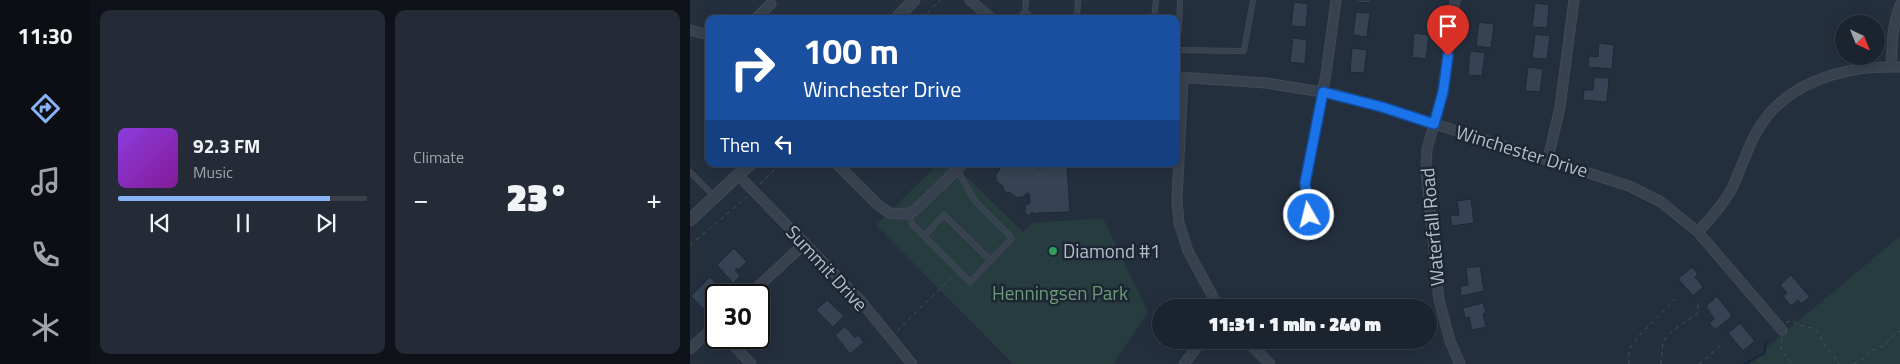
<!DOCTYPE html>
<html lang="en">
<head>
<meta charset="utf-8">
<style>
	:root { --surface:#1b232e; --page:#242b36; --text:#f1f3f6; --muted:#a0a4aa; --line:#39404a; --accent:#8ab4f8 }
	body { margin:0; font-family:"Titillium Web",sans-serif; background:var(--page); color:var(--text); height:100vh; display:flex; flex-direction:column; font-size:19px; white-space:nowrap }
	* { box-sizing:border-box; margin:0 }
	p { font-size:16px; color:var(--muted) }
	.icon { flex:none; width:28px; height:28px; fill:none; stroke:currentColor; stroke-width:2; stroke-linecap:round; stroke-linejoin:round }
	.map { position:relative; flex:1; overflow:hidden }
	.drawer { display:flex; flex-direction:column; gap:10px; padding:10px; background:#0f1319; width:600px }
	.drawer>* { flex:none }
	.guide { position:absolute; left:15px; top:15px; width:475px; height:152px; border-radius:10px; box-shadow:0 2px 12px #0003,0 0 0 1px var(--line); background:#1a4fa0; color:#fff; overflow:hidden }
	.needle { width:32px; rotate:137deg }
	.buttons { position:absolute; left:1145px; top:15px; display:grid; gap:10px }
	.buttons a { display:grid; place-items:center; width:50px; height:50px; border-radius:50%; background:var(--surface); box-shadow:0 2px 12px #0003,0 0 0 1px var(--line); font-size:25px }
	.speed { position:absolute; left:15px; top:284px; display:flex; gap:10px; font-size:25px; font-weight:700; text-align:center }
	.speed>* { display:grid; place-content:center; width:65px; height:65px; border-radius:50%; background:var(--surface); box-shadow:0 2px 12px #0003,0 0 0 1px var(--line); line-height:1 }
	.speed .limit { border:2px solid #111; border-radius:8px; background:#fff; color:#111 }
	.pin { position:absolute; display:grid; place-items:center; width:42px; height:42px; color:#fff; margin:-51px -21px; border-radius:50% 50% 50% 0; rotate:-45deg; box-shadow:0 0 5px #0007 }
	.pin .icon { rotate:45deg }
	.me { position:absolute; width:55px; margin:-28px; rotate:352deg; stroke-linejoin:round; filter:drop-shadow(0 0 4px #0008) }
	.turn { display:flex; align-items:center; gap:18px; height:105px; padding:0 15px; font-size:22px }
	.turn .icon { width:65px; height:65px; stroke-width:2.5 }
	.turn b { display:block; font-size:35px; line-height:42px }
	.then { display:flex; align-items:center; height:48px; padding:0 15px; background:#0003; gap:10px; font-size:19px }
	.big { font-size:38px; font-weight:800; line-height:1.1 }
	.drawer .card { flex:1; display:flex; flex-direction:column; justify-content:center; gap:8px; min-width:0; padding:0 18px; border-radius:10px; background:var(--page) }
	.song { display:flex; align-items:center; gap:15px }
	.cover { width:60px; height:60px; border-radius:8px; background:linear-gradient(135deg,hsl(270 70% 55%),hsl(290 70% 35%)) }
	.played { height:5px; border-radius:2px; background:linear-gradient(90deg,var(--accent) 85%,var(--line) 85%) }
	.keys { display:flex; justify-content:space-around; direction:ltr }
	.heat { display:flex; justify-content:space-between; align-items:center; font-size:28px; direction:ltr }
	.drawer .tiles { flex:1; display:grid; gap:10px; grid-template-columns:repeat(2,1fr) }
	.trip { position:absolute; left:462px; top:299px; width:285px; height:50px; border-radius:25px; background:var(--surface); box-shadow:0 2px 12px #0003,0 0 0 1px var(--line); font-weight:800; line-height:50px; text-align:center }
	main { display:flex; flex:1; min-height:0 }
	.tabs { display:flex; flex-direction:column; width:90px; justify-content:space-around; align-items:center; background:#0b0e12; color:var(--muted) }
	.tabs .icon { width:35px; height:35px }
	.tabs .on { color:var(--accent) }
	.tabs b { font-size:22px; color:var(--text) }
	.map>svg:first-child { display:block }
</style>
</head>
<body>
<main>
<nav class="tabs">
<b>11:30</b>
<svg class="icon on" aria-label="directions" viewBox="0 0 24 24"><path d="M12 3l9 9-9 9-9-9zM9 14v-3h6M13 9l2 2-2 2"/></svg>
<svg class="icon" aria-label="music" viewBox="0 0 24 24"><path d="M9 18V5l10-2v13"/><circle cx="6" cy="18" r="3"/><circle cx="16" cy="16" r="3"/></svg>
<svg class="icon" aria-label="phone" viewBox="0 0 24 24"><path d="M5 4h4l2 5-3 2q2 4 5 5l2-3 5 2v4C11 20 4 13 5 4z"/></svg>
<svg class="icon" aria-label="climate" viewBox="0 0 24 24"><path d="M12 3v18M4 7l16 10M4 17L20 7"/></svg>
</nav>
<section class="drawer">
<div class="tiles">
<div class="card">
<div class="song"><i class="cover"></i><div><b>92.3 FM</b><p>Music</p></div></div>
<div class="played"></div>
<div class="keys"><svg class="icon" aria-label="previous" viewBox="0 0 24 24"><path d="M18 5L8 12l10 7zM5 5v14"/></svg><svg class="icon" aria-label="pause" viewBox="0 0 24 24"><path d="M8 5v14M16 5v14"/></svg><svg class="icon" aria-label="next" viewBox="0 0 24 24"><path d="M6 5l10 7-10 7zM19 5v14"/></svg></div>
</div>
<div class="card"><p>Climate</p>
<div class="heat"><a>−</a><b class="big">23°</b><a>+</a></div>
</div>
</div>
</section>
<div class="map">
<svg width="1210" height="364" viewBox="0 0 1210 364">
	<rect width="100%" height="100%" fill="#242f3e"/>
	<path fill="#263c3f" d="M248,164H264L333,232L342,223L413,218L458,312L423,364H323L186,225Z
		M1210,236V364H1057Z"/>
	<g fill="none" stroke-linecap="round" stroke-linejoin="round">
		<path stroke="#17263c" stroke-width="2.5" d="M1055,364L1074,353L1076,342"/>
	</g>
	<path fill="#364354" stroke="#1f2835" d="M666,0H681V3L666,2Z
		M604,2L618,4L616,27L601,26Z
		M845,3L859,5L857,28L842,27Z
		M666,12L680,13L677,37L663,35Z
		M789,22L804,24L801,48L786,46Z
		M724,33L739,35L736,59L722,57Z
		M845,34L860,36L857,59L842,58Z
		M603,38L617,40L615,64L600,62Z
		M909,43L924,45L922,69L898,67L899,56L908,57Z
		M662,48L677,50L674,73L660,72Z
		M780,51L795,53L792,76L778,75Z
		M838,67L853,69L850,92L835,91Z
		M904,77L919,78L917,102L893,100L894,90H903Z
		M316,164H347V168L377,166L380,212L347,213L344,215V213H341L339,216L334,212L336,209L334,206L340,203L339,193L336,194L333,197L326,198L323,194L320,195V192L317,193L313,189V186L306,181V174L310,170L309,167H316Z
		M781,199L784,223L762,226L760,216L769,215L767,201Z
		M44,248L57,262L48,270L47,268L45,270L50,276L43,283L27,265Z
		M790,266L794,291L771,296L770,286L778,285L776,268Z
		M1002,267L1008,274L1005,277L1013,287L1003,296L988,279Z
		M1101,275L1120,297L1111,304L1108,300L1101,306L1093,296L1097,293L1090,285Z
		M20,277L33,291L26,295V298L23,295L19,298L22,301L13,309L1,296Z
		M1027,296L1042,316L1025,330L1019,323L1024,319L1016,306Z
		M137,300L154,316L143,327L126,310Z
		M793,303L796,313L793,314L796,327L782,330L779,317L775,318L773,308Z
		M1050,323L1065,341L1053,351L1038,333Z
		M155,326L165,338L168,335L174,342L160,354L145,335Z"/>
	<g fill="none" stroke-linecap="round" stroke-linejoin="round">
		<g stroke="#414a57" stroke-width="6">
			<path id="service" d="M336,0L335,12L344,19
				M328,19L335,12
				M387,19L388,0
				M464,19L466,0
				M486,32H489L490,0
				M486,50L554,51L563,0
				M0,172L24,196
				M218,213L222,224L280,282L322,238L285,201L267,170
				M234,236L254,215L300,260"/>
		</g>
		<g stroke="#414a57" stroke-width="11">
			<path id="minor" d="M280,0L302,19
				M765,0L753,92L737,149L736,170L749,300L760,341L770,364
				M1210,5C1202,25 1202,46 1201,67H1210
				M65,19L81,4
				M0,30L19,35
				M486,77L576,83L644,94L692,107L939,186L971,202L1008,232L1092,330
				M493,78L487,200L489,223L498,251L529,308
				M858,159L870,107L884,0
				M147,164L189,206L200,213L213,214L224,211L273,164
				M48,175L169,299L222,364
				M619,215L615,183L636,74L646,0
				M1008,232C1020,219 1032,206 1041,190C1051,170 1057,147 1069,128C1096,83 1151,67 1201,67
				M59,295L115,243
				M37,338L61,364
				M556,340L580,364
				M0,349L26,325
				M494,364L512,340"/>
		</g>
		<g stroke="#414a57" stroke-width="13">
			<path id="tertiary" d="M206,19L224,0
				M0,220L60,164"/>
		</g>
		<path stroke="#3f5557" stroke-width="1" stroke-dasharray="4 4" stroke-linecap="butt" d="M232,19L250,0
			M70,184L90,164
			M0,245L57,197
			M1096,322L1103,321L1109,325L1126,329L1135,346L1145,357L1149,364
			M207,331L263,276
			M1092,338L1091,350L1102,364
			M939,364V349L947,338L985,299
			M971,364C972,357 972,350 973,343C977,331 997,322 1007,314L1008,304
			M1009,364L1028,348L1033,341
			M1164,364L1173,359L1183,349L1186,350C1196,345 1200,337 1210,331"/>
		<use href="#service" stroke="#38414e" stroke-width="4.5"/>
		<use href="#minor" stroke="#38414e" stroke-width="9"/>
		<use href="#tertiary" stroke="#38414e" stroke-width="11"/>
	</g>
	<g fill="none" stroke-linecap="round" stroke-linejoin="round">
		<g stroke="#114b97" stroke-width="12">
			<path id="route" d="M619,215L615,183L633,92L692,107L744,124L753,92L758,56"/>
		</g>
		<use href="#route" stroke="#1a73e8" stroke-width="9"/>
	</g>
	<circle fill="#2e9e5b" stroke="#1d2633" stroke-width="2" cx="363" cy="251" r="5"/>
	<g text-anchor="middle" stroke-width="5" stroke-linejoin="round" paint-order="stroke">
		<g font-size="19" fill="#b4bcc9" stroke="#1d2633">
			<text transform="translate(832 151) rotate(17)" y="7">Winchester Drive</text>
			<text transform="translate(742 227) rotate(-95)" y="7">Waterfall Road</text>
			<text transform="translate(137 268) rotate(47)" y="7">Summit Drive</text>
		</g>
		<g font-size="19" fill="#b4bcc9" stroke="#1d2633" text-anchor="start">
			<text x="373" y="258">Diamond #1</text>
		</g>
		<g font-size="19" fill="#6b9a76" stroke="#1d2633">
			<text x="370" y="300">Henningsen Park</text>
		</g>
	</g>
</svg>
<div class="buttons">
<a><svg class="needle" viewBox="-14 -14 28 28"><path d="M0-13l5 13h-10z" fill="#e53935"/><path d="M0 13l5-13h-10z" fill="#a0a4aa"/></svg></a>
</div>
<div class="speed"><div class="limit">30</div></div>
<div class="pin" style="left:758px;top:56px;background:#d93025"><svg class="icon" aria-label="arrive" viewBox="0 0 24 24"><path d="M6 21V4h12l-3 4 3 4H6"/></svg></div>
<svg class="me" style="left:619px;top:215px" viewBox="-20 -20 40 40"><circle r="17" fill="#1a73e8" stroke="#fff" stroke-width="3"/><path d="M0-11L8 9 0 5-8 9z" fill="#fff"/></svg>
<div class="trip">11:31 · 1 min · 240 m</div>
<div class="guide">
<div class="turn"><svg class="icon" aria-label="right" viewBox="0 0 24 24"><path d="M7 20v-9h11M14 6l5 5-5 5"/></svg><div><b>100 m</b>Winchester Drive</div></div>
<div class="then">Then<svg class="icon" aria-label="left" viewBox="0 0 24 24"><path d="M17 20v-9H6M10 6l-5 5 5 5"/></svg></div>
</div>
</div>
</main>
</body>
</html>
